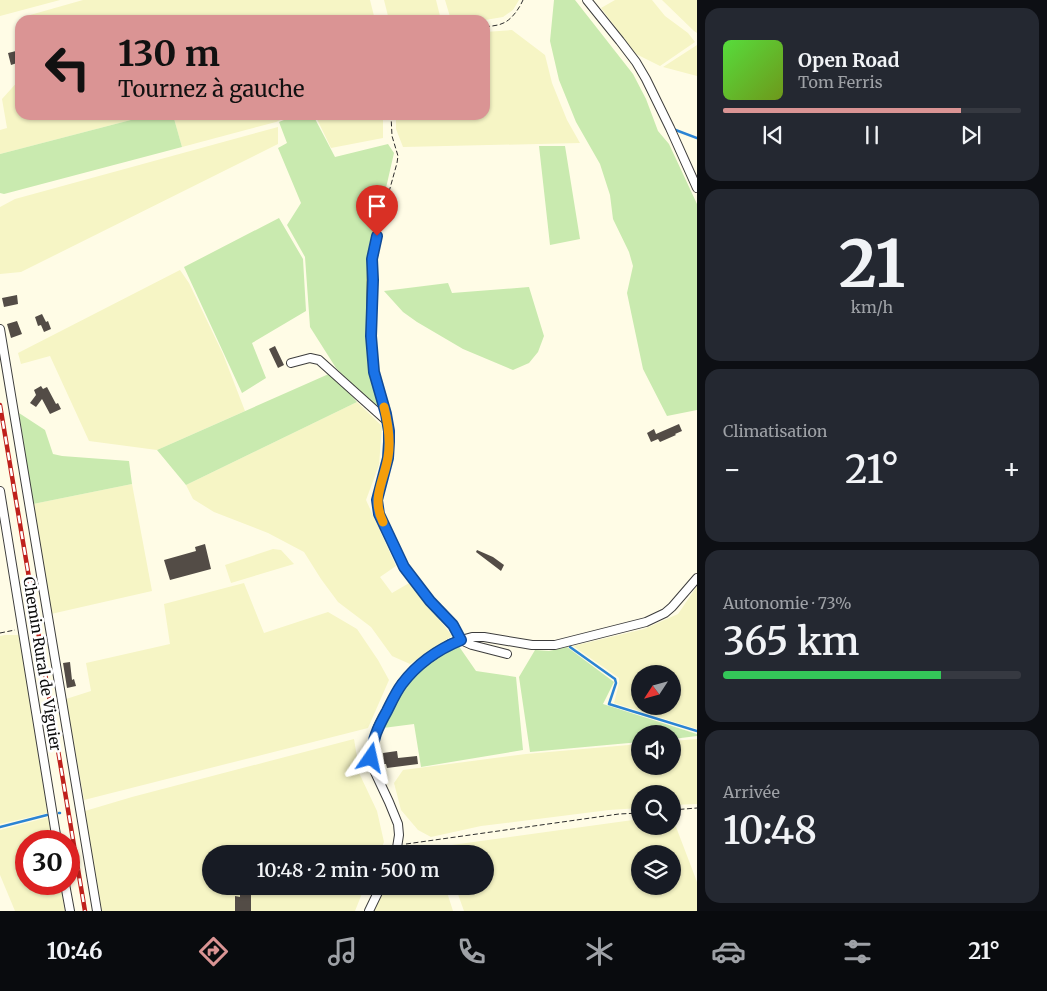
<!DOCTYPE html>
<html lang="fr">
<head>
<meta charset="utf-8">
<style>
	:root { --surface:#171b24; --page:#242831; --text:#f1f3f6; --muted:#9ea1a6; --line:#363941; --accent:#da9494 }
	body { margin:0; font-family:Merriweather,serif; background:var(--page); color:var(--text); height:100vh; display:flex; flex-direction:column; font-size:19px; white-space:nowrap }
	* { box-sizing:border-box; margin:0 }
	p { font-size:16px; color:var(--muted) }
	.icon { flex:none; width:28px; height:28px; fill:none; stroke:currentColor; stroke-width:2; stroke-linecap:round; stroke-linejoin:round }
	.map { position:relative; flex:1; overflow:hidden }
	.drawer { display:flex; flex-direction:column; gap:8px; padding:8px; background:#0d0f14; width:350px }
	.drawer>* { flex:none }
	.hud { position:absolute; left:15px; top:15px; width:475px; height:105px; border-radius:15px; box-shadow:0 1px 4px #0004; background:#da9494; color:#111; overflow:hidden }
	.needle { width:32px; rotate:234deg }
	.fabs { position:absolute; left:631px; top:665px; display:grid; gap:10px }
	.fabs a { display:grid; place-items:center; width:50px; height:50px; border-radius:50%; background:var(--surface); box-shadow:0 1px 4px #0004; font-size:25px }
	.speed { position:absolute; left:15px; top:830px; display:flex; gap:10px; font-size:25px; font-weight:700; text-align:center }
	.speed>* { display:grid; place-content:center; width:65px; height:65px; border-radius:50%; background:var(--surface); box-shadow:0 1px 4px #0004; line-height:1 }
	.speed .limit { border:8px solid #d22; background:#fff; color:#111 }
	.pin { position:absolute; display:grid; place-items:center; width:42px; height:42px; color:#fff; margin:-51px -21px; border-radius:50% 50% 50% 0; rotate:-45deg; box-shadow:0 0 5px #0007 }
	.pin .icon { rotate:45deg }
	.me { position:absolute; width:55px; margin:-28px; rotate:11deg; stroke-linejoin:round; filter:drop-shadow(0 0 4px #0008) }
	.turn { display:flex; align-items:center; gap:18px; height:105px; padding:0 20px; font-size:22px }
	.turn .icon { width:65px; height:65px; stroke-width:2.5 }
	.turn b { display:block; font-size:35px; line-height:42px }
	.big { font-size:38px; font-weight:600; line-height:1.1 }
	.drawer .tile { flex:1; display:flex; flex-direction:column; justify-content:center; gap:8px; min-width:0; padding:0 18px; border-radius:15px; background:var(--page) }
	.drawer .dial { align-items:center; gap:0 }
	.dial b { font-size:65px; line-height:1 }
	.song { display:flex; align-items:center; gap:15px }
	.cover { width:60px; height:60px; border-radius:8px; background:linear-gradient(135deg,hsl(110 70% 55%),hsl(80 70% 35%)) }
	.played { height:5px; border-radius:2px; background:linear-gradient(90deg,var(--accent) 80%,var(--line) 80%) }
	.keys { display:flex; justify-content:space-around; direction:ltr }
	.heat { display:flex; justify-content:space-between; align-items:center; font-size:28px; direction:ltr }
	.charge { height:8px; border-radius:4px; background:linear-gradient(90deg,#34c759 73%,var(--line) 0) }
	.trip { position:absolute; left:202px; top:845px; width:292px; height:50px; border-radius:25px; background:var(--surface); box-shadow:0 1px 4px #0004; font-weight:600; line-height:50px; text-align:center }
	.tab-bar { display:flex; height:80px; justify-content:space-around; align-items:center; background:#090b0e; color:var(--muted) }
	.tab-bar .icon { width:35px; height:35px }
	.tab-bar .active { color:var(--accent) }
	.tab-bar b { font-size:22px; color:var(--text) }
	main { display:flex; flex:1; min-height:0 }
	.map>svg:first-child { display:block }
</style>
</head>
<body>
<main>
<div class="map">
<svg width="697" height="911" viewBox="0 0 697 911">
	<rect width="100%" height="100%" fill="#fffce6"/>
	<path fill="#f6f5c5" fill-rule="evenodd" d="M0,0H60L0,16Z
		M83,0H370L375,20H23V17Z
		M384,0H436L441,20H389Z
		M445,0H519L513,10L503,17L485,20H451Z
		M615,0H652L665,16L688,33L695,42L660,66L636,54L601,8Z
		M662,0H697V33L694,31Z
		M512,30L545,55L552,83L567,120L580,143L403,147L396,129V115H485V32Z
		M697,45V76L663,67Z
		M20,79V115H150L0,154V130L7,128L2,99Z
		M173,115H291L276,122L182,147Z
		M315,115H383V138L331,148Z
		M278,127V144L21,272L0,274V207L15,199Z
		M180,270L189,283L223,354L245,411L157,450L89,441L50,356L21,364L18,353Z
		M357,402L382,426L379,465L366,500L396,566L380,577L392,593L411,582L452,636L410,664L392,656L371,627L338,602L321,579L304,552L268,533L214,512L193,499L186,485Z
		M132,484L152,591L51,614L33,504Z
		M273,549L281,550L294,564L231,583L225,565Z
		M244,583L264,633L328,612L357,629L378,660L389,680L368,728L84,800L66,699L91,691L86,663L170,644L164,604Z
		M697,586V729L614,703L619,683V678L573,646L644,629L678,614ZM640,674H672V706H640Z
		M5,635H18L23,640L48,813L0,824V636Z
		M354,739L360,775L377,811L384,842L379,854H211V886H365L355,911H101L85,811L132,797Z
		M697,739V804L673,805L672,794H640V808L609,810L481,826L431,837L418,830L401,810L394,783L403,770L526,754L640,744V766H672L673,741Z
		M49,817L53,841H26V884H60L65,911H15L0,875V830Z
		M640,819V826H672L673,819L697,882V911H464L455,886H486V854H440L437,847ZM640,854H672V886H640Z
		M384,886H445L453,911H373Z"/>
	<path fill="#c9eaaf" d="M554,0H575L633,74L646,99L658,131L669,144L697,204V410L667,416L643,369L627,293L633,266L629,252L613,219L610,195L600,164L576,122L559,80L550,41Z
		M150,115H173L182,147L4,194L0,193V154Z
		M296,115H313L335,157L388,144L394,153L380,214L367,256L369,368L380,412L336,368L310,327L305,257L287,225L301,203L278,148L287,143L279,122Z
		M539,146H565L580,239L550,245Z
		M279,218L303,259L306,311L252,343L266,378L242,393L184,267Z
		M448,283L452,293L529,287L544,336L538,352L529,363L513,370L463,349L417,322L403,312L384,291Z
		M331,373L357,402L186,485L157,450Z
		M19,413L45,430L53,454L62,456L129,461L132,484L33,504Z
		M458,645L476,671L516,677L523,750L421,767L414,724L383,728C389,715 395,701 402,688C415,668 438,656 458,645Z
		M567,647L614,682L603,704L697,734V736L673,739L672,734H640V742L530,752L519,677L535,650L549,651Z"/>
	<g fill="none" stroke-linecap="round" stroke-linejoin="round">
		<path stroke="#2b84d4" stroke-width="2.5" d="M673,129L697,138
			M570,647L615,679L616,683L609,704L697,731
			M59,813H60
			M0,827L47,815"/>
	</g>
	<path fill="#534c46" d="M20,50V62L11,65L8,53Z
		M17,295L18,304L4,307L2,298Z
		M42,314L46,322L48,321L51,329L44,332L41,325L38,326L35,317Z
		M17,321L22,334L11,338L7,324Z
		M275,346L284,365L278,368L269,349Z
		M41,386L43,389L47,387L56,404L58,403L61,409L50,414L42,399L36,407L30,403L36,395L34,390Z
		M679,424L682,431L675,434L676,435L660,442L658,439L651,442L647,433L654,429L656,434Z
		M205,544L211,569L170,580L164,560L196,551L195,547Z
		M477,550L493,557L504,565L501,571L476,552Z
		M70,662L72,680L74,679L76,686L67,688L63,663Z
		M397,751L398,758L417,756L418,764L387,768L386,764H384L383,753Z
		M240,890H251V911H235V896L240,897Z"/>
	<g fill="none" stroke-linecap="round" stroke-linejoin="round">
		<g stroke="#3d3d3d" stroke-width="10">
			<path id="minor" d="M587,0L620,41L636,62L646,79L670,128L697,188
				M377,236L372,259L371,336L374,373L386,415L389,431V442L388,458L377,500L379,514L404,567L430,601L453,625L461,640L472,645L507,654
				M0,329L97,911
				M291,363L310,358L319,360L387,421
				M0,491L57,841
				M396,854L399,835L398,824L389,802L373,768L371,758L372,747L378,727L402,683L419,666L429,658L450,644L461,640L472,637H484L532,645H555L646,622L665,613L672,607L697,578
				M65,884L70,911
				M369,911L381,886"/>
		</g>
		<path stroke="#2c2c2c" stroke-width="1" stroke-dasharray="5 2.5" stroke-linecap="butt" d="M485,27C490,26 496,26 501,24C511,21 519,9 523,0
			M379,228L397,163L398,156L392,136L391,115
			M0,633L15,630
			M672,810L697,808
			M406,844L619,814L640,813"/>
		<use href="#minor" stroke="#fff" stroke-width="8"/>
		<g stroke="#bf211c" stroke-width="4.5">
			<path id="rail" d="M0,405L85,911"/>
		</g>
		<use href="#rail" stroke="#fff" stroke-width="2.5" stroke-dasharray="8" stroke-linecap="butt"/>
	</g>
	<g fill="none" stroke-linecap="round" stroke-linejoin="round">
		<g stroke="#114b97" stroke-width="12">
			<path id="route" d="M371,758C372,740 378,727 387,711C392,701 396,692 402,684C417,664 439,649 461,640L453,625L430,601L404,567L379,514L377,500L388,458L389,442V431L386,414L374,372L371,336L373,280L372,259L377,236"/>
		</g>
		<use href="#route" stroke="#1a73e8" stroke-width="9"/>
		<path stroke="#f59e0b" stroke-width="9" d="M383,522C371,498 384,481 388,457C391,440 388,423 384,407"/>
	</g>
	<g text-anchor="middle" stroke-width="5" stroke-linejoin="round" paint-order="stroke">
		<g font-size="15" fill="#0a0a0a" stroke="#fff">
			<text transform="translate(42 664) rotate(81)" y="5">Chemin Rural de Viguier</text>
		</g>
	</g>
</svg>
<div class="fabs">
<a><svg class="needle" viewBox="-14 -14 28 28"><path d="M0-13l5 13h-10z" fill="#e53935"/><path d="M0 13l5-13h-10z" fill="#9ea1a6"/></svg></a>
<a><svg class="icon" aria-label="sound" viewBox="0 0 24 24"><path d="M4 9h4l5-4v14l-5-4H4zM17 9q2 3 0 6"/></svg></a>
<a><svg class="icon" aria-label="search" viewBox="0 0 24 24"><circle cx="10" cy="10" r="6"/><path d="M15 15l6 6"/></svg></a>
<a><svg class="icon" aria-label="layers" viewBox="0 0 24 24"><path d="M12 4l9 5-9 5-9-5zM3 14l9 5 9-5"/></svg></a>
</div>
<div class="speed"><div class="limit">30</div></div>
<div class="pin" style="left:377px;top:236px;background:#d93025"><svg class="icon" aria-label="arrive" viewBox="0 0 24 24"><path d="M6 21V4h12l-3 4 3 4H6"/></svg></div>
<svg class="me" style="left:371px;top:758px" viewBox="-20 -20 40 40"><path d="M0-17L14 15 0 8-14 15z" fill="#1a73e8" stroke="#fff" stroke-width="4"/></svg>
<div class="trip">10:48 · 2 min · 500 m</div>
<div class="hud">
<div class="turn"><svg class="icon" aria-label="left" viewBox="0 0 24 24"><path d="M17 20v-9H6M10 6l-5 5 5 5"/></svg><div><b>130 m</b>Tournez à gauche</div></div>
</div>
</div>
<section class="drawer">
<div class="tile">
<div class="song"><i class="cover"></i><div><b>Open Road</b><p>Tom Ferris</p></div></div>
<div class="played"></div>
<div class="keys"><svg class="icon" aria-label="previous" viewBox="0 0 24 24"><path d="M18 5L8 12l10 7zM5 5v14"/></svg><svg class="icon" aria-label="pause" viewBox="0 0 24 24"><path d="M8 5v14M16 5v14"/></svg><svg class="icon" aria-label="next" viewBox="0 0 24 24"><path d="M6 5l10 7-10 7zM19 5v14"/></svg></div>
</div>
<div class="tile dial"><b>21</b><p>km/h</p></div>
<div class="tile"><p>Climatisation</p>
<div class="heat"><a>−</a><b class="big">21°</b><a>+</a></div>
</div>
<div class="tile"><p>Autonomie · 73%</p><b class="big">365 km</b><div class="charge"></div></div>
<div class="tile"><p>Arrivée</p><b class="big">10:48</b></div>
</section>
</main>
<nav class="tab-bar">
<b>10:46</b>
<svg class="icon active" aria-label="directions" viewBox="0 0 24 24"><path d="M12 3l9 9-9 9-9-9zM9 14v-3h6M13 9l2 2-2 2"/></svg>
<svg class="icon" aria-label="music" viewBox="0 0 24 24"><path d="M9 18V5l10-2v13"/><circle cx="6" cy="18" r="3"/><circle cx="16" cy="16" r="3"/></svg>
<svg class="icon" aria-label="phone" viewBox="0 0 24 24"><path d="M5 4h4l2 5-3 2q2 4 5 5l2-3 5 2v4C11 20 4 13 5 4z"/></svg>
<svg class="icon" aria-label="climate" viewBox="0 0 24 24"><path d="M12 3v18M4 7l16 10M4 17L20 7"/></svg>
<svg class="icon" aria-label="car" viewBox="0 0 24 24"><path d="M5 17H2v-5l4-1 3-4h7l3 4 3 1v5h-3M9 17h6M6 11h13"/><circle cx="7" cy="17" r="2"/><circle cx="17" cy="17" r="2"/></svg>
<svg class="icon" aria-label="filters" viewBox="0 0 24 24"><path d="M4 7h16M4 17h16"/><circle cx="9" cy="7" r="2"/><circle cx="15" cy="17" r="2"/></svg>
<b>21°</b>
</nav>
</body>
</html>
